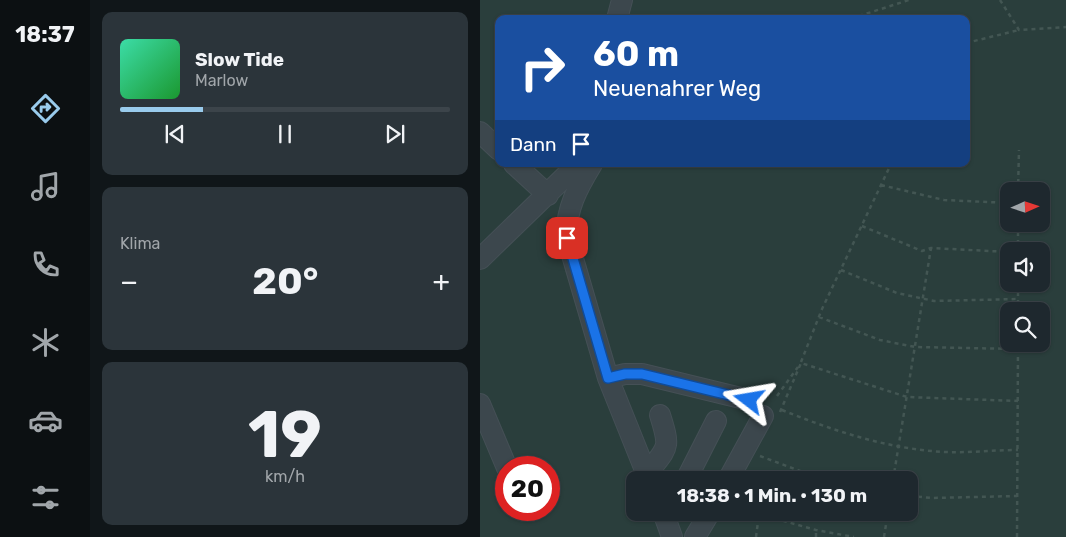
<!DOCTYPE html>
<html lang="de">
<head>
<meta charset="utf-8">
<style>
	:root { --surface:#1e282e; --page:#2b343a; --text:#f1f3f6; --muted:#a1a6aa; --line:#3c444a; --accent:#99cbec }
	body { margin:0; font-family:Rubik,sans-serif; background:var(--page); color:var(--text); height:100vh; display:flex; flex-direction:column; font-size:19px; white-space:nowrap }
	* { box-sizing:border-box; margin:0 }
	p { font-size:16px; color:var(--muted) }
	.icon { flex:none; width:28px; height:28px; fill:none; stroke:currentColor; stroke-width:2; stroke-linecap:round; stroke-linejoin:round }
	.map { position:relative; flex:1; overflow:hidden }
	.sheet { display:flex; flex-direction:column; gap:12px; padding:12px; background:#101619; width:390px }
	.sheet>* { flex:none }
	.guide { position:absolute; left:15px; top:15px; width:475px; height:152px; border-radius:10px; box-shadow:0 1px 4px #0004,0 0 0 1px var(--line); background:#1a4fa0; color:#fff; overflow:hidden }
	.needle { width:32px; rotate:87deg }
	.fabs { position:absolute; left:520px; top:182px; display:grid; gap:10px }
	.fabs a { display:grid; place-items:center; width:50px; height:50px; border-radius:10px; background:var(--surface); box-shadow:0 1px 4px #0004,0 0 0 1px var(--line); font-size:25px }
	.speed { position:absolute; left:15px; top:456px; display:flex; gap:10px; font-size:25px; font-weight:700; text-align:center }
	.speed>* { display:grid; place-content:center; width:65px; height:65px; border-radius:50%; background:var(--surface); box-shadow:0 1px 4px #0004,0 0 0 1px var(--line); line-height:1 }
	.speed .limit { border:8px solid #d22; background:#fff; color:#111 }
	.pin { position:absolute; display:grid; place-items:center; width:42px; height:42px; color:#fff; margin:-21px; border-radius:10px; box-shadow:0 2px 8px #0006 }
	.me { position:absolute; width:55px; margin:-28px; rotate:284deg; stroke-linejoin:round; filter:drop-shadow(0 0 4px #0008) }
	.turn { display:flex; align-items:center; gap:18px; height:105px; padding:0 15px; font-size:22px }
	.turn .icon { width:65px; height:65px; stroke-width:2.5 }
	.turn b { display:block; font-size:35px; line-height:42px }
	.then { display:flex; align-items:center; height:48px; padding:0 15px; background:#0003; gap:10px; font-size:19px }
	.big { font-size:38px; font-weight:700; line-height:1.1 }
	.sheet .widget { flex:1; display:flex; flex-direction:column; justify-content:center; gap:8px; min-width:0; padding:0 18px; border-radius:10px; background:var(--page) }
	.sheet .dial { align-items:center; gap:0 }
	.dial b { font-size:65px; line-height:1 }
	.song { display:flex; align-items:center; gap:15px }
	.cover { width:60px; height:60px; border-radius:8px; background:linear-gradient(135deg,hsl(160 70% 55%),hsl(130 70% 35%)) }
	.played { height:5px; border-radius:2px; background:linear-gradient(90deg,var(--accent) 25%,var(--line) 25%) }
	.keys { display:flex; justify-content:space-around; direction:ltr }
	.heat { display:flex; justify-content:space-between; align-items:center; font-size:28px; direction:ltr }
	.trip { position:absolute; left:146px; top:471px; width:292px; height:50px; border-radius:10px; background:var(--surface); box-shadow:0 1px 4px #0004,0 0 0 1px var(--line); font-weight:700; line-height:50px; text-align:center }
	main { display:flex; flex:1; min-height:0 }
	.menu { display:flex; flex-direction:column; width:90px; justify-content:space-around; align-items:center; background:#0c1012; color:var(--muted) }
	.menu .icon { width:35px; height:35px }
	.menu .on { color:var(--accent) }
	.menu b { font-size:22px; color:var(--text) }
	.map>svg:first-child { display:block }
</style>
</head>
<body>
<main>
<nav class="menu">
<b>18:37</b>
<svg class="icon on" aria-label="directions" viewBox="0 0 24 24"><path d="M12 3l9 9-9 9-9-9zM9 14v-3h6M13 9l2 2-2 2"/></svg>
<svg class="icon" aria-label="music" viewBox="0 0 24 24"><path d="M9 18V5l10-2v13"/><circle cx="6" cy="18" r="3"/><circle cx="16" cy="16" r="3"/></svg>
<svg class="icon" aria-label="phone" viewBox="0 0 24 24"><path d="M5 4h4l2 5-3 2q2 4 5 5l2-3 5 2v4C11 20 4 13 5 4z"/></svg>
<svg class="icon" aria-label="climate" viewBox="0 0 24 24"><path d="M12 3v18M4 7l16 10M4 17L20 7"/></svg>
<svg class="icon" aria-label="car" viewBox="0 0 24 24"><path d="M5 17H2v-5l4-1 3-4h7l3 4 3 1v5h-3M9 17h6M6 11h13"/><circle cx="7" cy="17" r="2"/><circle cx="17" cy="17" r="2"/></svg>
<svg class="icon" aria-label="filters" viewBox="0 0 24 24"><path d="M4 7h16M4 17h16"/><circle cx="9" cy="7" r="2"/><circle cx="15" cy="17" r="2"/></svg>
</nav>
<section class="sheet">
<div class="widget">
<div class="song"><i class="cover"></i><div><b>Slow Tide</b><p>Marlow</p></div></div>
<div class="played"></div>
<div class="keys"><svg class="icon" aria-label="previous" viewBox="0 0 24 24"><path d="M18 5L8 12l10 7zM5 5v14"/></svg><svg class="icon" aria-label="pause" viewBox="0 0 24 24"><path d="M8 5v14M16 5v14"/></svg><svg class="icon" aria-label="next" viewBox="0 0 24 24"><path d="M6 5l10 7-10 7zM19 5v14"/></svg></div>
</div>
<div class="widget"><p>Klima</p>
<div class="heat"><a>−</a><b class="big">20°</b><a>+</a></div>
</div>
<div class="widget dial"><b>19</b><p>km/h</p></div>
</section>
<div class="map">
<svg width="586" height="537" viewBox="0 0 586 537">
	<rect width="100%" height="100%" fill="#28353d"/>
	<path fill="#2a3e3c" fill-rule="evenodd" d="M0,0H586V537H0ZM19,19H486V164H19ZM529,191H561V224H529ZM529,251H561V284H529ZM529,311H561V344H529ZM26,468H69V510H26ZM155,480H430V512H155Z"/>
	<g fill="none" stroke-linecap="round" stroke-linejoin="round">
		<g stroke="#455056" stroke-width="22">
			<path id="minor" d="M137,19L142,0
				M0,132L19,150
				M34,164L68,195
				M112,164C98,187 85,210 87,238L128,378L169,480
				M0,259L98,164
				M128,378L145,374H162L269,400
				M0,404L27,468
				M167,474C188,446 191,450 180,415
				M206,480L236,421
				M248,480L283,416
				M183,512L192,537
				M215,537L230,512"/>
		</g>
		<path stroke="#435653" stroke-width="2.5" stroke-dasharray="4 4" stroke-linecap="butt" d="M520,0L539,30L586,27
			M379,16L429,0
			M486,43L539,30
			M401,185L464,200L529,203
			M538,191L539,150
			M538,224V251
			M382,226L442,251L451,248L529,252
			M361,270L417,293L454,301L538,299
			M538,284V311
			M339,317L400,340L435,347L538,349
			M321,362L342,309L411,164
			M297,396L318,367
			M302,410C354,431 408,449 465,452C489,453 513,450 538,450
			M300,412L321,363L427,397L538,401
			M280,456L344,480
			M413,480L451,248
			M430,496L452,498L537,496
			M276,537L279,514L336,530L374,537
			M336,537V530
			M404,537L408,512
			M537,537L538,344"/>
		<use href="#minor" stroke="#3c474d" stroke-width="20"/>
	</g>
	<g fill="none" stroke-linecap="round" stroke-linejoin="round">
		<g stroke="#114b97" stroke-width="12">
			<path id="route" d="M87,238L128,378L145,374H162L269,400"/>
		</g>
		<use href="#route" stroke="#1a73e8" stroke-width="9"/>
	</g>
</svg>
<div class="fabs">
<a><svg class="needle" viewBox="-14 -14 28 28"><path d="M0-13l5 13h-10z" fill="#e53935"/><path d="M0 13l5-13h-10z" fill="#a1a6aa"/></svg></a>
<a><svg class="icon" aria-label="sound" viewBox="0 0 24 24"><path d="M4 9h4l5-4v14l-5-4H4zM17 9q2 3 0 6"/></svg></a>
<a><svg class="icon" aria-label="search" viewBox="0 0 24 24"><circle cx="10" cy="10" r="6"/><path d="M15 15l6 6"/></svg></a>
</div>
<div class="speed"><div class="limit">20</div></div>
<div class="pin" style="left:87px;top:238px;background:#d93025"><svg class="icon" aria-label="arrive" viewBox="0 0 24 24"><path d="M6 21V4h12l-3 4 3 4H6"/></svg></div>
<svg class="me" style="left:269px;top:400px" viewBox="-20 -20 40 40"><path d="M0-17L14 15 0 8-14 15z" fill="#1a73e8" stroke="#fff" stroke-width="4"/></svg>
<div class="trip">18:38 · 1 Min. · 130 m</div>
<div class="guide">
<div class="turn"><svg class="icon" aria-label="right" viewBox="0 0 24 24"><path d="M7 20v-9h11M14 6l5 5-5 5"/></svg><div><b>60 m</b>Neuenahrer Weg</div></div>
<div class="then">Dann<svg class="icon" aria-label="arrive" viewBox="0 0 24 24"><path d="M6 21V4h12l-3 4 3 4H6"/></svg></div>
</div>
</div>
</main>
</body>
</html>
